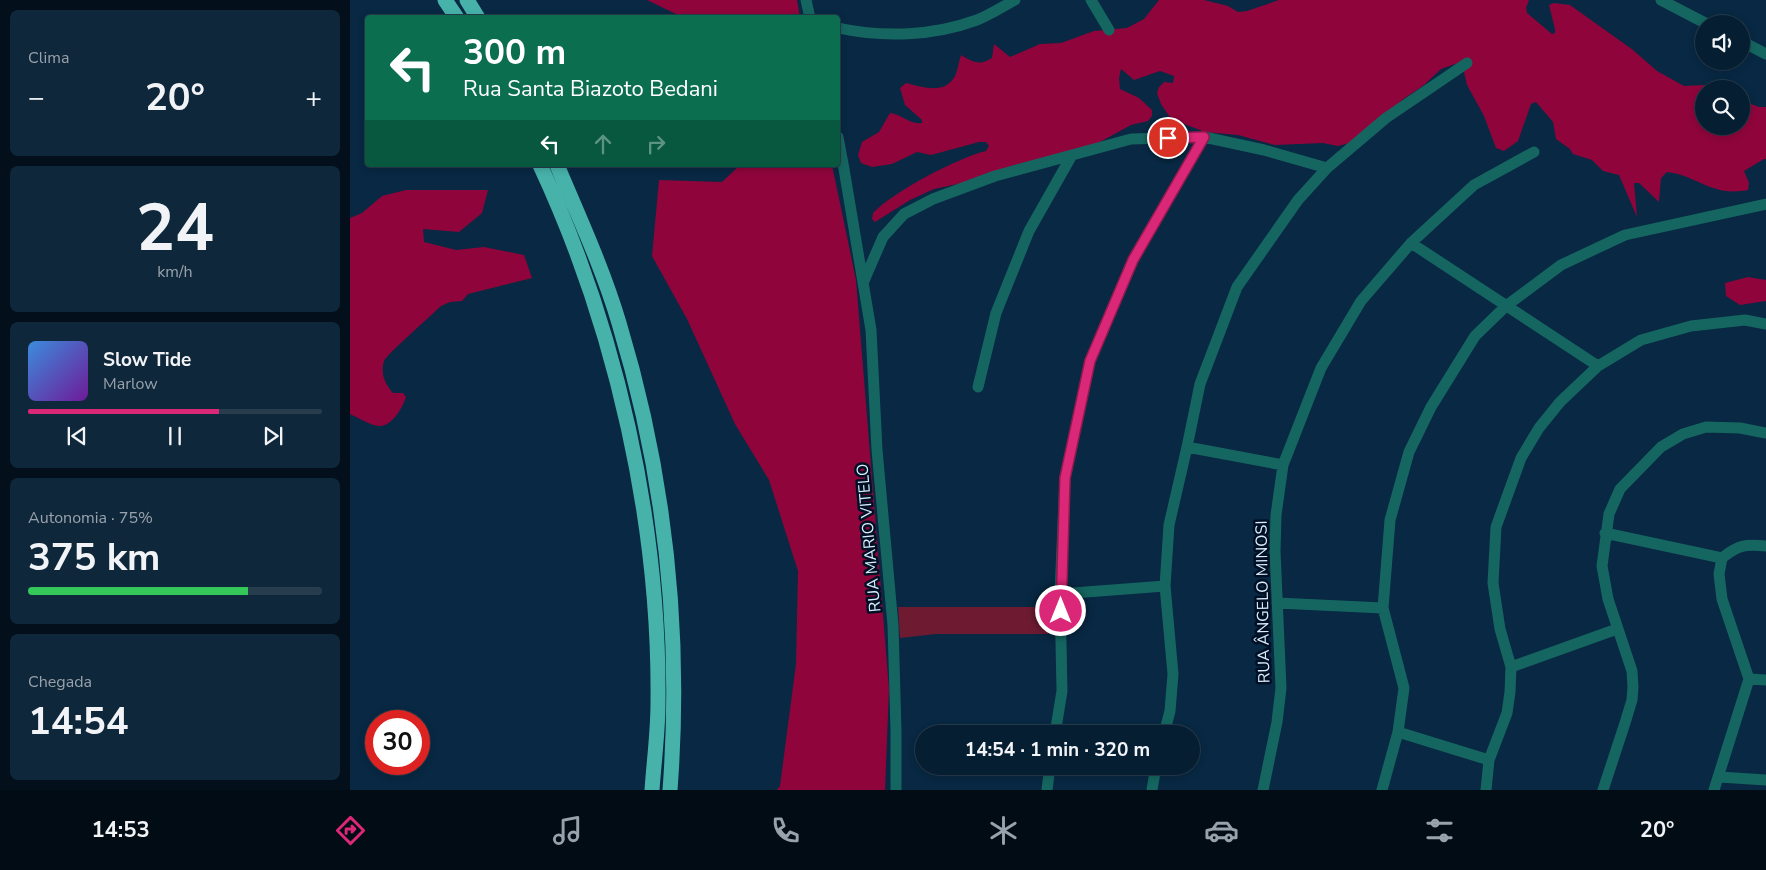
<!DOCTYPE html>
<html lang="pt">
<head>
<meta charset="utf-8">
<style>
	:root { --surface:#061e32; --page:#0f273a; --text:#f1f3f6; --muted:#98a2ac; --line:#273c4d; --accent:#db2777 }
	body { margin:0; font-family:"Nunito Sans",sans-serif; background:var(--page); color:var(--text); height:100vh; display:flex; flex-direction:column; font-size:19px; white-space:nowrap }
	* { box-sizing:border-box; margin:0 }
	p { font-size:16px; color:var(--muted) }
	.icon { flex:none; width:28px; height:28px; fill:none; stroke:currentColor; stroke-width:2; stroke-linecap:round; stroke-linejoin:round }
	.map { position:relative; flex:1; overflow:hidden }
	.sheet { display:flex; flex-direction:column; gap:10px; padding:10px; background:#03101c; width:350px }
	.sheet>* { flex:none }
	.banner { position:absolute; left:15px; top:15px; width:475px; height:152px; border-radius:5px; box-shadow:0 2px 8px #0003,0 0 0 1px var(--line); background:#0b6e4f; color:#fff; overflow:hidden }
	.tools { position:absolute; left:1345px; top:15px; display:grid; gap:10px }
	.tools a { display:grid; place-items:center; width:55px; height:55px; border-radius:50%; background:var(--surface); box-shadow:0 2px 8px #0003,0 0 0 1px var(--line); font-size:25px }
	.speed { position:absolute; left:15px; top:710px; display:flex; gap:10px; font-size:25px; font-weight:700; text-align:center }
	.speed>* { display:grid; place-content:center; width:65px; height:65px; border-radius:50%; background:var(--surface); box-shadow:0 2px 8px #0003,0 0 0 1px var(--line); line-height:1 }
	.speed .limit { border:8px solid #d22; background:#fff; color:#111 }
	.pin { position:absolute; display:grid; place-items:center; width:42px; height:42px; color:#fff; margin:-21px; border:2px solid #fff; border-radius:50%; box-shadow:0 1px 5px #0007 }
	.me { position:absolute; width:55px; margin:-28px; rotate:0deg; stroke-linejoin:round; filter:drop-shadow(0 0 4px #0008) }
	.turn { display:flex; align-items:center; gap:18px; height:105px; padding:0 15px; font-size:22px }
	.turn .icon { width:65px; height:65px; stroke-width:2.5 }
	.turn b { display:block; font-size:35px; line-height:42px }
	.lanes { display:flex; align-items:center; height:48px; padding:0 15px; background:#0003; justify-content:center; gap:25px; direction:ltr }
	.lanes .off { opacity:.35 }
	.big { font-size:38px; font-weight:700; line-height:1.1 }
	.sheet .widget { flex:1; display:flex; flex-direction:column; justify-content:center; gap:8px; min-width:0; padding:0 18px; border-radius:8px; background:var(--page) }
	.sheet .dial { align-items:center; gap:0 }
	.dial b { font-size:65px; line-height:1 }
	.song { display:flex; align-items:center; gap:15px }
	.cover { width:60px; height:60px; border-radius:8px; background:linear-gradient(135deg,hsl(210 70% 55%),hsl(280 70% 35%)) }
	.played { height:5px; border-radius:2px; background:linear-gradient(90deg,var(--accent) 65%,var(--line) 65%) }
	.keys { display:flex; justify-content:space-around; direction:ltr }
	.heat { display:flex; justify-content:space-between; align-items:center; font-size:28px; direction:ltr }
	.charge { height:8px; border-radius:4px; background:linear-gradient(90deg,#34c759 75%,var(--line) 0) }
	.trip { position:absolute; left:565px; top:725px; width:285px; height:50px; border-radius:25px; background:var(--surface); box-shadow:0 2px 8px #0003,0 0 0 1px var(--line); font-weight:700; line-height:50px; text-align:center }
	.tabs { display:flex; height:80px; justify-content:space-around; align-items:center; background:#020c14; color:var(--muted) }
	.tabs .icon { width:35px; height:35px }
	.tabs .selected { color:var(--accent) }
	.tabs b { font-size:22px; color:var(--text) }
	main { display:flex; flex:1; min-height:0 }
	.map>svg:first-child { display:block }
</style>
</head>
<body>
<main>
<section class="sheet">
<div class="widget"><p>Clima</p>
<div class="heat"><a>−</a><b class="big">20°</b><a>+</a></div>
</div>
<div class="widget dial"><b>24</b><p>km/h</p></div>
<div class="widget">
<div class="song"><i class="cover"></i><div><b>Slow Tide</b><p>Marlow</p></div></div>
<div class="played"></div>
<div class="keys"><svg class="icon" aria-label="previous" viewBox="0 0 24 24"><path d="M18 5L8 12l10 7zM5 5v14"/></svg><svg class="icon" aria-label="pause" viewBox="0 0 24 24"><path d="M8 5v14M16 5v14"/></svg><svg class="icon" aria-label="next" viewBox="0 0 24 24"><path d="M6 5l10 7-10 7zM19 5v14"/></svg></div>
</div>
<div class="widget"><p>Autonomia · 75%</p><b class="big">375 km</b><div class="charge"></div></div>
<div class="widget"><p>Chegada</p><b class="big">14:54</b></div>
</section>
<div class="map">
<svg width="1416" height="790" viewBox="0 0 1416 790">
	<rect width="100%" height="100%" fill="#082843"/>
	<path fill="#6e1b32" d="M548,607H697L698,634H586L550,638Z"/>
	<path fill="#8f053b" d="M297,0H447L450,17H326V14Z
		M809,0H854L878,6L888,12L897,11L929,0H1179L1176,8L1177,13L1202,34L1205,33V29L1199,5L1204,3L1220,5L1283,50L1307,71L1334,86L1354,85L1363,89H1354V126H1391V100L1409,107H1416V159H1414L1394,171L1399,183L1398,190C1361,197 1349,176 1317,172L1311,178L1309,202L1289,183H1284L1287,217L1269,175L1253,171L1242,160L1223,154L1220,149L1206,139L1203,122L1186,102L1181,104L1168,141L1154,151L1146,148L1134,116L1117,85L1113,67L1108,63L1091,69L1074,85L1052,100L1011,140L988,146L973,143L925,145L888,135L855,132L821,119L811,104L807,93L809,87L814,82L823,83L824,76L810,71L784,80L771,69L769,78L770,89L789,98L802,110V116L798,121L781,125L739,148L683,168L584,189L560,200L525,222L522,219L523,213C543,192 607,158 636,151L639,146L636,142H629L581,155L567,152L542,164L522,167L511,163L508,155L512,142L529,132L540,113C552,114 560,125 572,123V120L555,105L550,88L556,83C573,87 596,96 606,74C608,68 609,61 611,55C623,62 629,66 642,58L644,44L660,57L690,44L711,43L744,31L777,28L794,19Z
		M390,165H482L506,280L539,689L535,790H427L430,786L446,664L448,571L419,480L385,424L337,319L302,256L309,180L372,182Z
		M56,190H138L132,213L109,232L73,229L74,242L106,250L134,247L174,255L182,278L118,294L112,301L100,302L91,306C83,314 37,354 34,361C30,373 35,384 43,393H53L56,397C53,407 42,426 30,426C21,426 9,418 0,414V218L12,213L32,196Z
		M1398,277L1416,280V301L1390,305L1376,296L1375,283Z"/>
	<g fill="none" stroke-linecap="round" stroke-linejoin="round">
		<path stroke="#156660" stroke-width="11" d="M456,0L460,18
			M741,0L759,30
			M1311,0L1357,24
			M488,28C534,38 583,36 627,20C640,15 652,7 665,0
			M1391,41L1416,54
			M488,137L494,169L521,330L527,450L543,625L546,731V790
			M1061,243L1248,366
			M513,283L533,237L554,214L583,199L645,176L781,139L854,137L914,150L977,168
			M628,387L646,313L679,231L722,155
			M837,447L933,465
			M1255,533L1372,558
			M710,594L815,586
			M927,603L1033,608
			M1161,667L1267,629
			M1399,679L1416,680
			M1048,732L1139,760
			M705,734L712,691L710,594L715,478L740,361L783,260L854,137
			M814,734L820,711L823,674L815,586L819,525L837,447L850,384L887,287L948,200L977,168L1036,118L1117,63
			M1369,777L1416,780
			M697,790L700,766
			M802,790L806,766
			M913,790L927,722L931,688L925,551L926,515L933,465L971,368L1011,301L1061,243L1124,185L1184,152
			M1032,790L1048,732L1054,688L1033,608L1040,520L1059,452L1081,407L1125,336L1156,306L1211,265L1275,235L1416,204
			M1136,790L1139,760L1157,713L1160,692L1161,667L1150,629L1143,583L1146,527L1171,458L1189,428L1210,402L1248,366L1291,340L1341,326L1395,320L1416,324
			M1253,790L1275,723L1282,700L1283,687L1282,671L1258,599L1252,566L1259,514L1270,489L1311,447L1333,434L1356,427L1390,428L1416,433
			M1364,790L1399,679L1372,599L1369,574L1372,558C1388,545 1395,544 1416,546"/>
		<path stroke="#46b2aa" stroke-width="15" d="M95,0L107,18
			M117,0L128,18
			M190,165C266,328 310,523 308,703C308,732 304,761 302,790
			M207,165C229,217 253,269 269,323C315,475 332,632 320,790"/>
	</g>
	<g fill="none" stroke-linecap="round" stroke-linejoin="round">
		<g stroke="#8e194d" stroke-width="12">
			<path id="route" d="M711,611L715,478L740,361L783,260L854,137L818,138"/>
		</g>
		<use href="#route" stroke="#db2777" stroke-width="9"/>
	</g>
	<g text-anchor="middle" stroke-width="5" stroke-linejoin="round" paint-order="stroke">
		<g font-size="16" fill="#daecfe" stroke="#001024">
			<text transform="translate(518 538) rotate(-95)" y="6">RUA MARIO VITELO</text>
			<text transform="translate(912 602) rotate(-91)" y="6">RUA ÂNGELO MINOSI</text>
		</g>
	</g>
</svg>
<div class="tools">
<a><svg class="icon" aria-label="sound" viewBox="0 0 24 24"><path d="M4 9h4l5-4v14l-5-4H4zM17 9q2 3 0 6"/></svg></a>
<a><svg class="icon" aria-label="search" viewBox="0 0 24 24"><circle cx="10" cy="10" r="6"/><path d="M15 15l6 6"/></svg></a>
</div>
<div class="speed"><div class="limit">30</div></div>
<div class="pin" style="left:818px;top:138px;background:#d93025"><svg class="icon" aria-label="arrive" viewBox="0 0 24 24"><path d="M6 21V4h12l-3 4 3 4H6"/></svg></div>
<svg class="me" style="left:711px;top:611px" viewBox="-20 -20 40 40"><circle r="17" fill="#db2777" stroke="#fff" stroke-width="3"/><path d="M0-11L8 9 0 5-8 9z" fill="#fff"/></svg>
<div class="trip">14:54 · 1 min · 320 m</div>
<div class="banner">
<div class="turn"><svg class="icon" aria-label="left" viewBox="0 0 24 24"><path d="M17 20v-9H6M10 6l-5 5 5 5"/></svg><div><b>300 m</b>Rua Santa Biazoto Bedani</div></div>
<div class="lanes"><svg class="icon" aria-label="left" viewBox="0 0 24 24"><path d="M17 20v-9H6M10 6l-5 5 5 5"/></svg><svg class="icon off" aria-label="ahead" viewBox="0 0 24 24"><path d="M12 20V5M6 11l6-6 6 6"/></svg><svg class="icon off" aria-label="right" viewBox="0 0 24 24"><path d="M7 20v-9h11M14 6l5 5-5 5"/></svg></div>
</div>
</div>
</main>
<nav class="tabs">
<b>14:53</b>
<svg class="icon selected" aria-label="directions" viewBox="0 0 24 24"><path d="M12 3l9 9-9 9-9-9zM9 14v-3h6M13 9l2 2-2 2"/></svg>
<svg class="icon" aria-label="music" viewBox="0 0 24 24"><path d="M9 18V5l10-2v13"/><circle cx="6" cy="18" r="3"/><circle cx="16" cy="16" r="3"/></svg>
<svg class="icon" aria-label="phone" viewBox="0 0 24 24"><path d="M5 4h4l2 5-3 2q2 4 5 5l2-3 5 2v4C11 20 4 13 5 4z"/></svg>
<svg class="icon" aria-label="climate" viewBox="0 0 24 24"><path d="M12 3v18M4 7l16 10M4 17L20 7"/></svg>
<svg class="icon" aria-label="car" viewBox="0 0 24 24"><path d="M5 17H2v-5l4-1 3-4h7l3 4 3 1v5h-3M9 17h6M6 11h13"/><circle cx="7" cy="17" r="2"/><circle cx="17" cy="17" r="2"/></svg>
<svg class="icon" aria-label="filters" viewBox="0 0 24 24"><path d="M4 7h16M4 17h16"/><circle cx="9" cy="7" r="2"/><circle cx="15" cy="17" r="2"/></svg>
<b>20°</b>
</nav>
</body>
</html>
